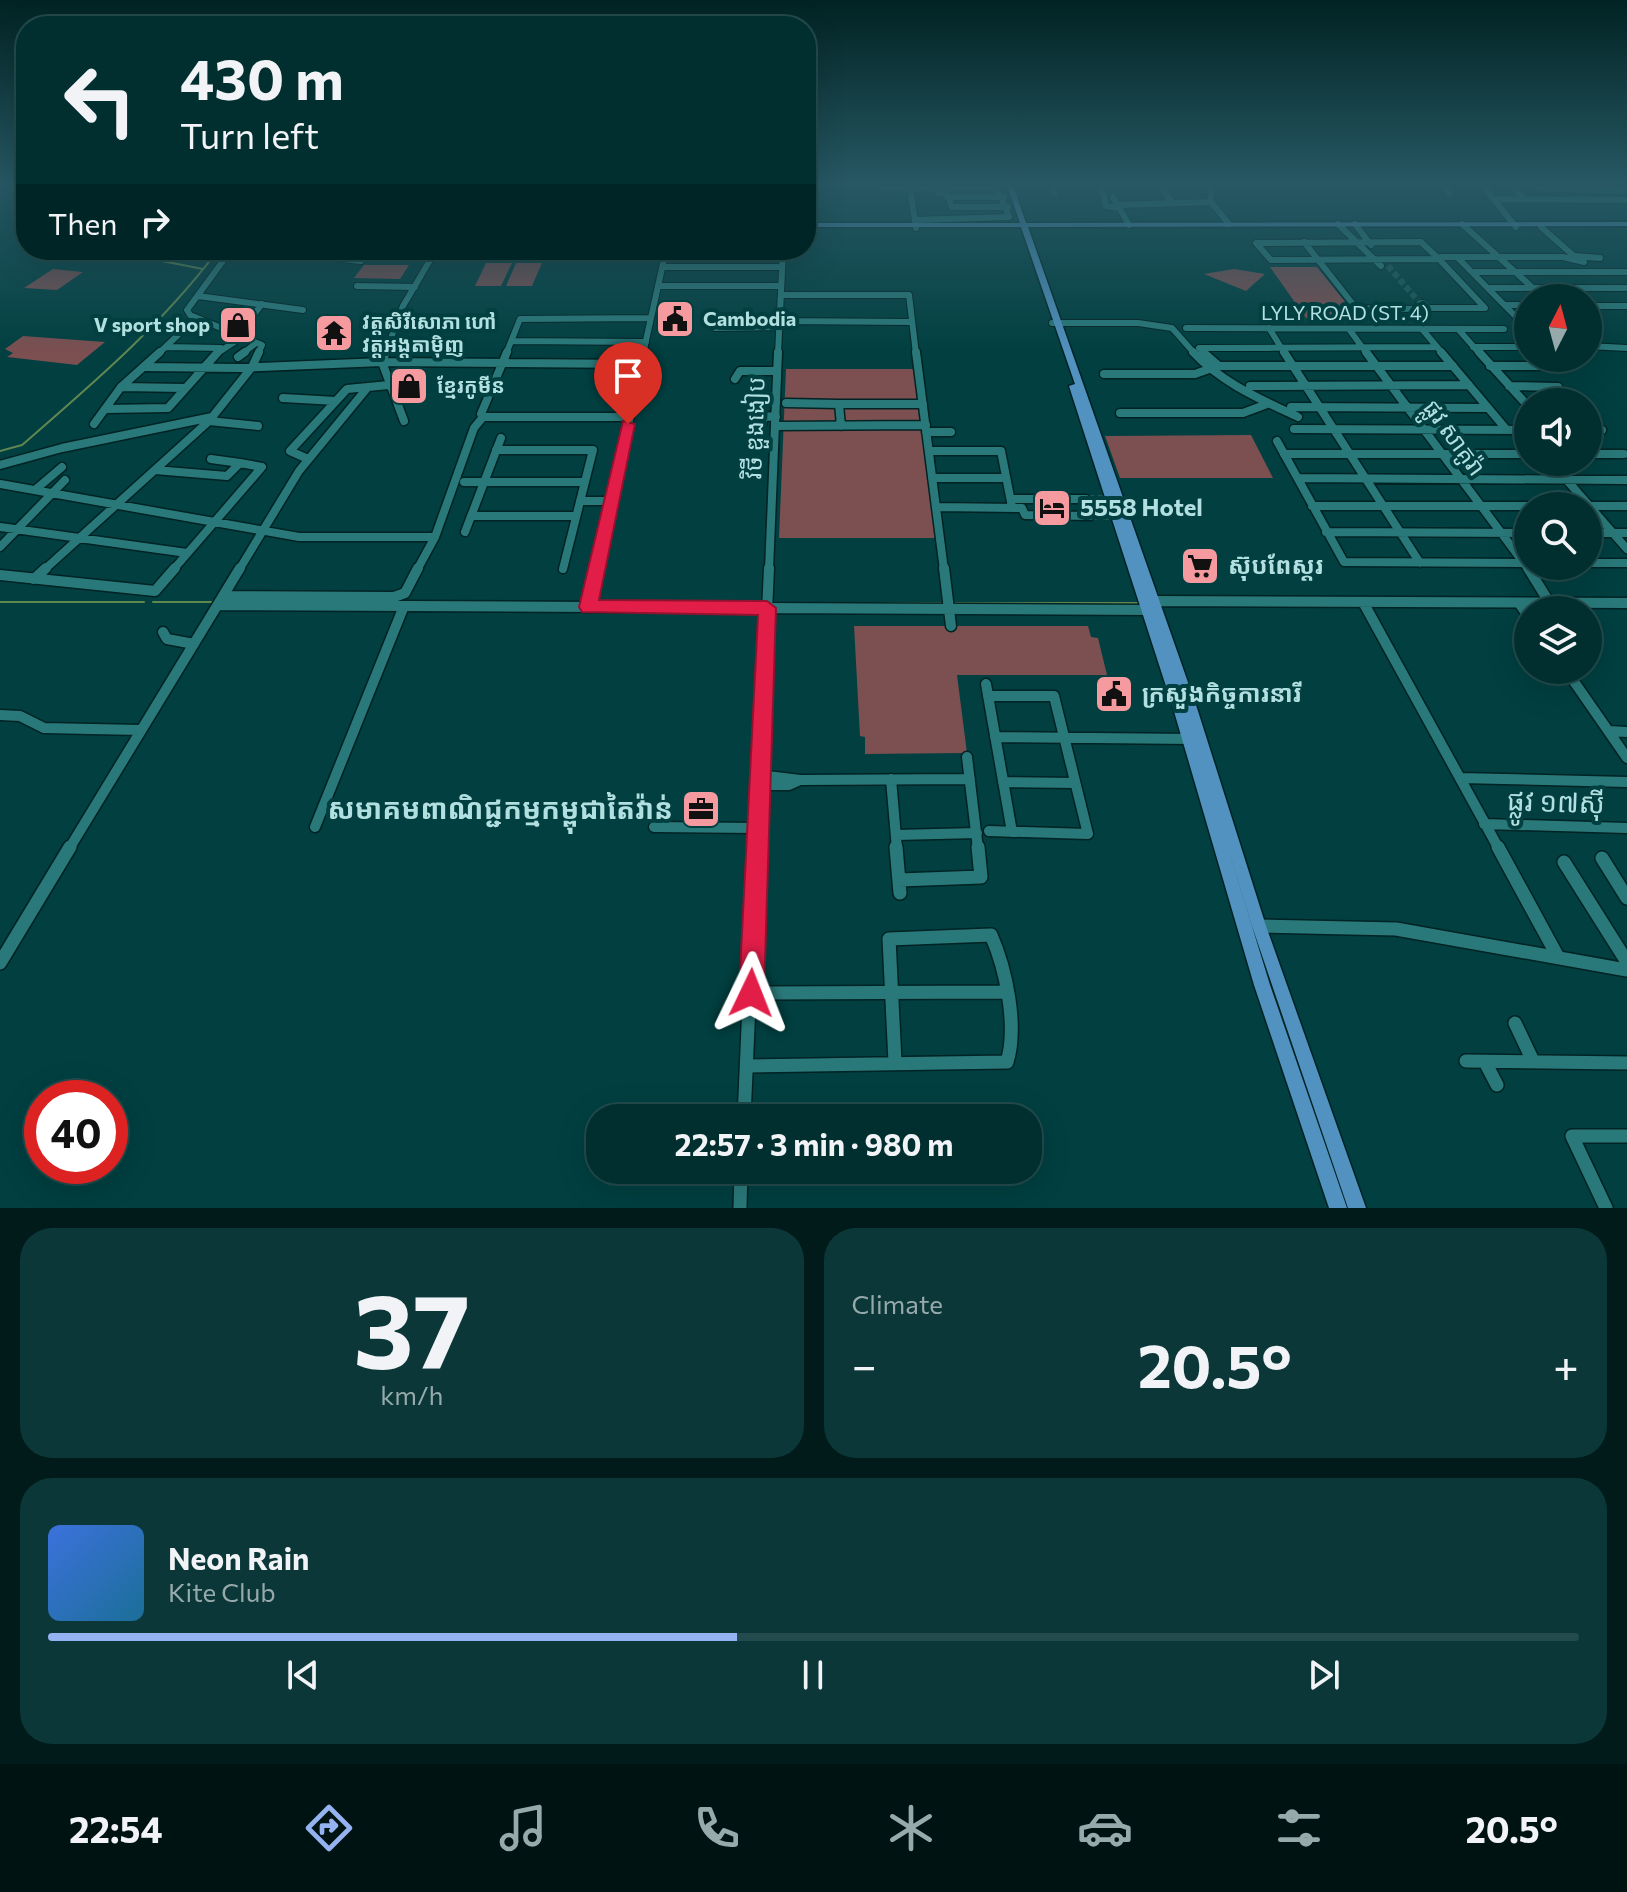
<!DOCTYPE html>
<html lang="en">
<head>
<meta charset="utf-8">
<style>
	:root { --surface:#012f30; --page:#0b3738; --text:#f1f3f6; --muted:#96a9ab; --line:#234a4c; --accent:#95b2f1 }
	body { margin:0; font-family:Commissioner,"Noto Sans Khmer",sans-serif; background:var(--page); color:var(--text); height:100vh; display:flex; flex-direction:column; font-size:30px; white-space:nowrap }
	* { box-sizing:border-box; margin:0 }
	p { font-size:26px; color:var(--muted) }
	.icon { flex:none; width:44px; height:44px; fill:none; stroke:currentColor; stroke-width:2; stroke-linecap:round; stroke-linejoin:round }
	.map { position:relative; height:1208px; overflow:hidden }
	.details { display:flex; flex-direction:column; gap:20px; padding:20px; background:#011a1a; flex:1 }
	.details>* { flex:none }
	.top-card { position:absolute; left:16px; top:16px; width:800px; height:244px; border-radius:32px; box-shadow:0 8px 32px #0002,0 0 0 2px var(--line); background:#012f30; color:var(--text); overflow:hidden }
	.needle { width:52px; rotate:6deg }
	.tools { position:absolute; left:1514px; top:284px; display:grid; gap:16px }
	.tools a { display:grid; place-items:center; width:88px; height:88px; border-radius:50%; background:var(--surface); box-shadow:0 8px 32px #0002,0 0 0 2px var(--line); font-size:40px }
	.speed { position:absolute; left:24px; top:1080px; display:flex; gap:16px; font-size:40px; font-weight:700; text-align:center }
	.speed>* { display:grid; place-content:center; width:104px; height:104px; border-radius:50%; background:var(--surface); box-shadow:0 8px 32px #0002,0 0 0 2px var(--line); line-height:1 }
	.speed .limit { border:12px solid #d22; background:#fff; color:#111 }
	.pin { position:absolute; display:grid; place-items:center; width:68px; height:68px; color:#fff; margin:-82px -34px; border-radius:50% 50% 50% 0; rotate:-45deg; box-shadow:0 0 8px #0007 }
	.pin .icon { rotate:45deg }
	.me { position:absolute; width:88px; margin:-44px; rotate:2deg; stroke-linejoin:round; filter:drop-shadow(0 0 6px #0008) }
	.turn { display:flex; align-items:center; gap:28px; height:168px; padding:0 32px; font-size:36px }
	.turn .icon { width:104px; height:104px; stroke-width:2.5 }
	.turn b { display:block; font-size:56px; line-height:68px }
	.then { display:flex; align-items:center; height:76px; padding:0 32px; background:#0003; gap:16px; font-size:30px }
	.big { font-size:60px; font-weight:700; line-height:1.1 }
	.details .card { flex:1; display:flex; flex-direction:column; justify-content:center; gap:12px; min-width:0; padding:0 28px; border-radius:32px; background:var(--page) }
	.details .dial { align-items:center; gap:0 }
	.dial b { font-size:104px; line-height:1 }
	.song { display:flex; align-items:center; gap:24px }
	.cover { width:96px; height:96px; border-radius:12px; background:linear-gradient(135deg,hsl(220 70% 55%),hsl(200 70% 35%)) }
	.played { height:8px; border-radius:4px; background:linear-gradient(90deg,var(--accent) 45%,var(--line) 45%) }
	.keys { display:flex; justify-content:space-around; direction:ltr }
	.heat { display:flex; justify-content:space-between; align-items:center; font-size:44px; direction:ltr }
	.details .tiles { flex:1; display:grid; gap:20px; grid-template-columns:1fr 1fr }
	.card:last-child { grid-column:span 2 }
	.trip { position:absolute; left:586px; top:1104px; width:456px; height:80px; border-radius:32px; background:var(--surface); box-shadow:0 8px 32px #0002,0 0 0 2px var(--line); font-weight:700; line-height:80px; text-align:center }
	.menu { display:flex; height:128px; justify-content:space-around; align-items:center; background:#001313; color:var(--muted) }
	.menu .icon { width:56px; height:56px }
	.menu .current { color:var(--accent) }
	.menu b { font-size:36px; color:var(--text) }
	.map>svg:first-child { display:block }
</style>
</head>
<body>
<div class="map">
<svg width="1627" height="1208" viewBox="0 0 1627 1208">
	<rect width="100%" height="100%" fill="#013f40"/>
	<path fill="#7c4f51" d="M486,263H512L501,286H475Z
		M516,263H542L532,286H506Z
		M364,265H409L400,279L354,278Z
		M1270,267H1317L1358,318H1306Z
		M53,269L83,272L57,290L24,288Z
		M1234,269L1265,274L1246,291L1204,274Z
		M23,336L105,342L77,365L7,357L13,353L5,349Z
		M786,369H915L935,538H779Z
		M1251,435L1273,478H1120L1105,436Z
		M854,626H1088L1091,637L1098,638L1107,675H957L967,753L865,754V737L860,736Z"/>
	<g fill="none" stroke-linecap="round" stroke-linejoin="round">
		<path stroke="#618751" stroke-width="2" d="M152,259L203,269
			M0,451L22,445C92,384 162,325 218,250
			M0,602H144
			M153,602H216
			M770,603H944
			M954,603H1139"/>
		<path stroke="#1c5758" stroke-width="6" stroke-dasharray="6 3" stroke-linecap="butt" d="M1388,266L1419,302"/>
		<path stroke="#1c5758" stroke-width="8" stroke-dasharray="8 4" stroke-linecap="butt" d="M1086,499H1103
			M1090,516H1109"/>
		<g stroke="#022324" stroke-width="8">
			<path id="minor-far3" d="M1051,185L1055,193
				M1101,185L1106,206L1120,208
				M1136,185H1143
				M1160,185L1172,203
				M1210,185L1211,202L1229,224
				M1443,185L1450,194
				M1482,185L1516,227
				M1511,185L1524,199
				M882,188H997L1009,217L915,220
				M910,188L916,228
				M1538,188L1627,191
				M938,193L947,194L952,207H1008
				M947,197H1004
				M1113,197L1129,225
				M1493,199L1627,200
				M1119,205L1211,202
				M1338,224L1381,266
				M1355,224L1371,245
				M1462,224L1533,288
				M1541,227L1574,256L1600,258
				M1304,242L1356,308L1415,309
				M1421,242L1439,259L1271,260L1256,243Z
				M231,250L187,310L190,315L262,345L258,354
				M326,250L377,254
				M1440,257H1563L1584,262
				M1457,257L1528,329
				M333,258L361,261
				M662,267H782
				M1473,272H1627
				M357,286L415,287
				M658,286H781
				M1488,288H1627
				M781,295H909L916,354
				M198,296L303,310
				M1417 308a5 5 0 1 1 10 0a5 5 0 1 1-10 0Z
				M1505,305H1528
				M1588,306H1627
				M1429,308H1485L1439,259
				M780,321L912,322
				M1052,323H1138L1172,328L1195,354
				M715,328L779,327
				M1186,328L1504,329
				M1269,328L1285,354
				M1349,329L1367,354
				M1422,329L1443,354
				M1458,329L1480,354
				M238,335L262,304
				M512,341L646,342
				M1588,346L1627,348
				M166,347L221,348
				M1473,347H1522
				M158,354L178,335
				M216,354L242,337
				M242,354L256,343
				M385,354L403,306L436,250
				M506,354L520,319L651,318
				M643,354L666,250
				M778,354L783,250
				M1205,354L1199,348L1437,347"/>
		</g>
		<g stroke="#022324" stroke-width="11">
			<path id="minor-far2" d="M916,352L944,570
				M1193,352C1222,383 1260,399 1298,417
				M1203,352L1219,366H1453
				M1284,352L1420,563
				M1366,352L1529,570
				M1441,352L1506,429
				M1479,352L1528,406
				M238,357L245,352
				M382,362L386,352
				M382,362L404,421
				M1490,366H1538
				M145,367L239,368L382,362L641,364
				M1104,374H1195L1209,369
				M735,379L740,371H777
				M1250,386L1469,385
				M1509,386L1558,387
				M121,387L185,388
				M283,398L336,401
				M786,403L839,404L841,426
				M839,404H923
				M1291,407L1488,408
				M105,409L168,408L218,352
				M1120,413H1243L1267,404
				M483,417H629
				M209,421L258,426
				M94,424L121,387L160,352
				M762,425L764,416L776,417
				M775,426L926,425
				M1294,429L1528,430
				M1588,430H1602
				M926,432H951
				M1277,441L1344,562L1526,563
				M496,450H593L563,569
				M929,451H1001L1012,507
				M1284,454H1528
				M1588,454H1624
				M308,459L290,451L347,389L389,385
				M1551,462L1627,549
				M0,465L62,448L212,417
				M155,470L227,476L240,463L211,459
				M932,478H1006
				M1298,478L1627,480
				M464,482H585
				M0,484L299,537H435
				M35,490L62,467
				M1011,499H1086
				M580,501H611
				M1312,506H1528
				M1588,506H1627
				M936,507L1022,508L1025,515L1090,516
				M471,516H576
				M0,527L187,553
				M465,532L501,438
				M1326,532L1528,533
				M1588,533H1627
				M0,547L65,480
				M1588,563H1627
				M44,570L209,421L252,367L259,352
				M173,570L262,467L240,463
				M239,570L299,471L368,387
				M417,570L435,537L474,428L483,417L481,414L507,352
				M596,570L644,352
				M769,570L778,352"/>
		</g>
		<g stroke="#022324" stroke-width="13">
			<path id="minor-far1" d="M944,568L951,626
				M1528,568L1554,610
				M0,575L155,591L175,568
				M34,579L46,568
				M224,596L394,597L405,593L418,568
				M1150,601L1627,603
				M1363,602L1499,849
				M1519,603L1528,616
				M219,605L1151,610
				M588,607L597,568
				M163,632L167,639L194,644
				M1588,657L1590,660
				M1566,670L1627,758
				M986,684L1012,832
				M988,696H1054L1088,834L989,831
				M0,715L20,716L44,728L140,730
				M1609,731L1627,732
				M995,737L1194,739
				M967,757L978,849
				M759,775L800,780
				M1460,778L1627,782
				M891,779L897,849
				M1003,782L1075,783
				M758,785H789L800,780L970,779
				M1484,824L1627,828
				M315,827L404,606
				M654,827L757,828
				M896,835L977,833
				M69,849L240,568
				M756,849L769,568"/>
		</g>
		<g stroke="#022324" stroke-width="16">
			<path id="minor" d="M896,847L900,893
				M1498,847L1558,957
				M1602,858L1627,898
				M1564,862L1627,962
				M899,880L981,877L978,847
				M1259,926L1396,929L1627,970
				M0,963L70,847
				M751,993L1004,992
				M1515,1023L1533,1061
				M1466,1061L1627,1063
				M1485,1062L1497,1085
				M747,1066L1007,1062C1018,1026 1006,969 991,935L889,939L895,1062
				M744,1118L756,847
				M740,1208L741,1170
				M1606,1208L1572,1136H1627"/>
		</g>
		<g stroke="#022324" stroke-width="3">
			<path id="major" d="M1007,185H1013L1026,223L1627,222V226L1028,227L1197,708L1266,926L1366,1208H1348L1252,926L1220,822L1270,985L1347,1208H1329L1254,985L1173,708L1069,386L1075,384L1021,227H806V223H1020Z"/>
		</g>
		<use href="#minor-far3" stroke="#2a797a" stroke-width="6"/>
		<use href="#minor-far2" stroke="#2a797a" stroke-width="8"/>
		<use href="#minor-far1" stroke="#2a797a" stroke-width="10"/>
		<use href="#minor" stroke="#2a797a" stroke-width="13"/>
		<use href="#major" fill="#5292c0" fill-rule="evenodd"/>
	</g>
	<linearGradient id="sky" x2="0" y2="1"><stop stop-color="#012323"/><stop offset="0.52" stop-color="#275864"/><stop offset="1" stop-color="#275864" stop-opacity="0"/></linearGradient>
	<rect width="1627" height="354" fill="url(#sky)"/>
	<path fill="#e11d48" stroke="#92132f" stroke-width="2" d="M623,421L635,424L599,600L767,601L776,608L764,993L760,1002L751,1006L742,1002L739,993L758,615L582,612L579,607Z"/>
	<defs>
		<g id="civic-square" transform="scale(2)"><rect x="-9" y="-9" width="18" height="18" rx="4" fill="#f59b9f" stroke="#013f40"/><path d="M-.6-6.5H3V-4.5H.6V-3L4-1V1h2V6H-6V1h2V-1L-.6-3ZM-1.2 2.5V6h2.4V2.5Z" fill="#111"/></g>
		<g id="shop-square" transform="scale(2)"><rect x="-9" y="-9" width="18" height="18" rx="4" fill="#f59b9f" stroke="#013f40"/><path d="M-5-2.5h2.3a2.7 3.5 0 0 1 5.4 0H5L5.5 6h-11ZM-1.5-2.5h3a1.5 2.3 0 0 0-3 0Z" fill="#111"/></g>
		<g id="temple-square" transform="scale(2)"><rect x="-9" y="-9" width="18" height="18" rx="4" fill="#f59b9f" stroke="#013f40"/><path d="M0-6L5-2H3V0L6.5 2.5H4V6H1.5V3h-3V6H-4V2.5H-6.5L-3 0V-2H-5Z" fill="#111"/></g>
		<g id="hotel-square" transform="scale(2)"><rect x="-9" y="-9" width="18" height="18" rx="4" fill="#f59b9f" stroke="#013f40"/><path d="M-6-4.5h1.5V1H6V5H4.5V3h-9V5H-6ZM-4 0a1.8 1.8 0 1 1 3.6 0ZM.5 0V-2.5h3Q6-2.5 6 0Z" fill="#111"/></g>
		<g id="supermarket-square" transform="scale(2)"><rect x="-9" y="-9" width="18" height="18" rx="4" fill="#f59b9f" stroke="#013f40"/><path d="M-6-5.5h2.5l.6 2H6L4.5 2H-2.5L-4.4-4H-6ZM-1.5 3.2a1.3 1.3 0 1 0 .1 0ZM3 3.2a1.3 1.3 0 1 0 .1 0Z" fill="#111"/></g>
		<g id="office-square" transform="scale(2)"><rect x="-9" y="-9" width="18" height="18" rx="4" fill="#f59b9f" stroke="#013f40"/><path d="M-6-3h4V-5.5h4V-3h4V5H-6ZM-1-4.5V-3h2v-1.5ZM-6 0V1H6V0Z" fill="#111"/></g>
	</defs>
	<g fill-rule="evenodd">
		<use href="#civic-square" x="675" y="319"/>
		<use href="#shop-square" x="238" y="325"/>
		<use href="#temple-square" x="334" y="333"/>
		<use href="#shop-square" x="409" y="386"/>
		<use href="#hotel-square" x="1052" y="508"/>
		<use href="#supermarket-square" x="1200" y="566"/>
		<use href="#civic-square" x="1114" y="694"/>
		<use href="#office-square" x="701" y="809"/>
	</g>
	<g text-anchor="middle" stroke-width="8" stroke-linejoin="round" paint-order="stroke">
		<g font-size="20" fill="#b2dfdf" stroke="#013f40">
			<text x="1345" y="320">LYLY ROAD (ST. 4)</text>
		</g>
		<g font-size="20" font-weight="bold" fill="#b2dfdf" stroke="#013f40" text-anchor="start">
			<text x="703" y="326">Cambodia</text>
			<text x="362" y="329">វត្តសិរីសោភា ហៅ<tspan x="362" dy="23">វត្តអង្តតាម៉ិញ</tspan></text>
			<text x="210" y="332" text-anchor="end">V sport shop</text>
			<text x="437" y="393">ខ្មែរកូមីន</text>
		</g>
		<g font-size="24" fill="#b2dfdf" stroke="#013f40">
			<text transform="translate(755 428) rotate(-88)" y="8">វិថី ឌួងងៀប</text>
			<text transform="translate(1454 438) rotate(54)" y="8">ផ្លូវ សាគូរ៉ា</text>
		</g>
		<g font-size="24" font-weight="bold" fill="#b2dfdf" stroke="#013f40" text-anchor="start">
			<text x="1080" y="516">5558 Hotel</text>
			<text x="1228" y="574">ស៊ុបពែស្តរ</text>
			<text x="1142" y="702">ក្រសួងកិច្ចការនារី</text>
		</g>
		<g font-size="28" fill="#b2dfdf" stroke="#013f40">
			<text transform="translate(1556 802) rotate(2)" y="10">ផ្លូវ ១៧ស៊ី</text>
		</g>
		<g font-size="28" font-weight="bold" fill="#b2dfdf" stroke="#013f40" text-anchor="end">
			<text x="673" y="819">សមាគមពាណិជ្ជកម្មកម្ពុជាតៃវ៉ាន់</text>
		</g>
	</g>
</svg>
<div class="tools">
<a><svg class="needle" viewBox="-14 -14 28 28"><path d="M0-13l5 13h-10z" fill="#e53935"/><path d="M0 13l5-13h-10z" fill="#96a9ab"/></svg></a>
<a><svg class="icon" aria-label="sound" viewBox="0 0 24 24"><path d="M4 9h4l5-4v14l-5-4H4zM17 9q2 3 0 6"/></svg></a>
<a><svg class="icon" aria-label="search" viewBox="0 0 24 24"><circle cx="10" cy="10" r="6"/><path d="M15 15l6 6"/></svg></a>
<a><svg class="icon" aria-label="layers" viewBox="0 0 24 24"><path d="M12 4l9 5-9 5-9-5zM3 14l9 5 9-5"/></svg></a>
</div>
<div class="speed"><div class="limit">40</div></div>
<div class="pin" style="left:628px;top:424px;background:#d93025"><svg class="icon" aria-label="arrive" viewBox="0 0 24 24"><path d="M6 21V4h12l-3 4 3 4H6"/></svg></div>
<svg class="me" style="left:751px;top:993px" viewBox="-20 -20 40 40"><path d="M0-17L14 15 0 8-14 15z" fill="#e11d48" stroke="#fff" stroke-width="4"/></svg>
<div class="trip">22:57 · 3 min · 980 m</div>
<div class="top-card">
<div class="turn"><svg class="icon" aria-label="left" viewBox="0 0 24 24"><path d="M17 20v-9H6M10 6l-5 5 5 5"/></svg><div><b>430 m</b>Turn left</div></div>
<div class="then">Then<svg class="icon" aria-label="right" viewBox="0 0 24 24"><path d="M7 20v-9h11M14 6l5 5-5 5"/></svg></div>
</div>
</div>
<section class="details">
<div class="tiles">
<div class="card dial"><b>37</b><p>km/h</p></div>
<div class="card"><p>Climate</p>
<div class="heat"><a>−</a><b class="big">20.5°</b><a>+</a></div>
</div>
<div class="card">
<div class="song"><i class="cover"></i><div><b>Neon Rain</b><p>Kite Club</p></div></div>
<div class="played"></div>
<div class="keys"><svg class="icon" aria-label="previous" viewBox="0 0 24 24"><path d="M18 5L8 12l10 7zM5 5v14"/></svg><svg class="icon" aria-label="pause" viewBox="0 0 24 24"><path d="M8 5v14M16 5v14"/></svg><svg class="icon" aria-label="next" viewBox="0 0 24 24"><path d="M6 5l10 7-10 7zM19 5v14"/></svg></div>
</div>
</div>
</section>
<nav class="menu">
<b>22:54</b>
<svg class="icon current" aria-label="directions" viewBox="0 0 24 24"><path d="M12 3l9 9-9 9-9-9zM9 14v-3h6M13 9l2 2-2 2"/></svg>
<svg class="icon" aria-label="music" viewBox="0 0 24 24"><path d="M9 18V5l10-2v13"/><circle cx="6" cy="18" r="3"/><circle cx="16" cy="16" r="3"/></svg>
<svg class="icon" aria-label="phone" viewBox="0 0 24 24"><path d="M5 4h4l2 5-3 2q2 4 5 5l2-3 5 2v4C11 20 4 13 5 4z"/></svg>
<svg class="icon" aria-label="climate" viewBox="0 0 24 24"><path d="M12 3v18M4 7l16 10M4 17L20 7"/></svg>
<svg class="icon" aria-label="car" viewBox="0 0 24 24"><path d="M5 17H2v-5l4-1 3-4h7l3 4 3 1v5h-3M9 17h6M6 11h13"/><circle cx="7" cy="17" r="2"/><circle cx="17" cy="17" r="2"/></svg>
<svg class="icon" aria-label="filters" viewBox="0 0 24 24"><path d="M4 7h16M4 17h16"/><circle cx="9" cy="7" r="2"/><circle cx="15" cy="17" r="2"/></svg>
<b>20.5°</b>
</nav>
</body>
</html>
